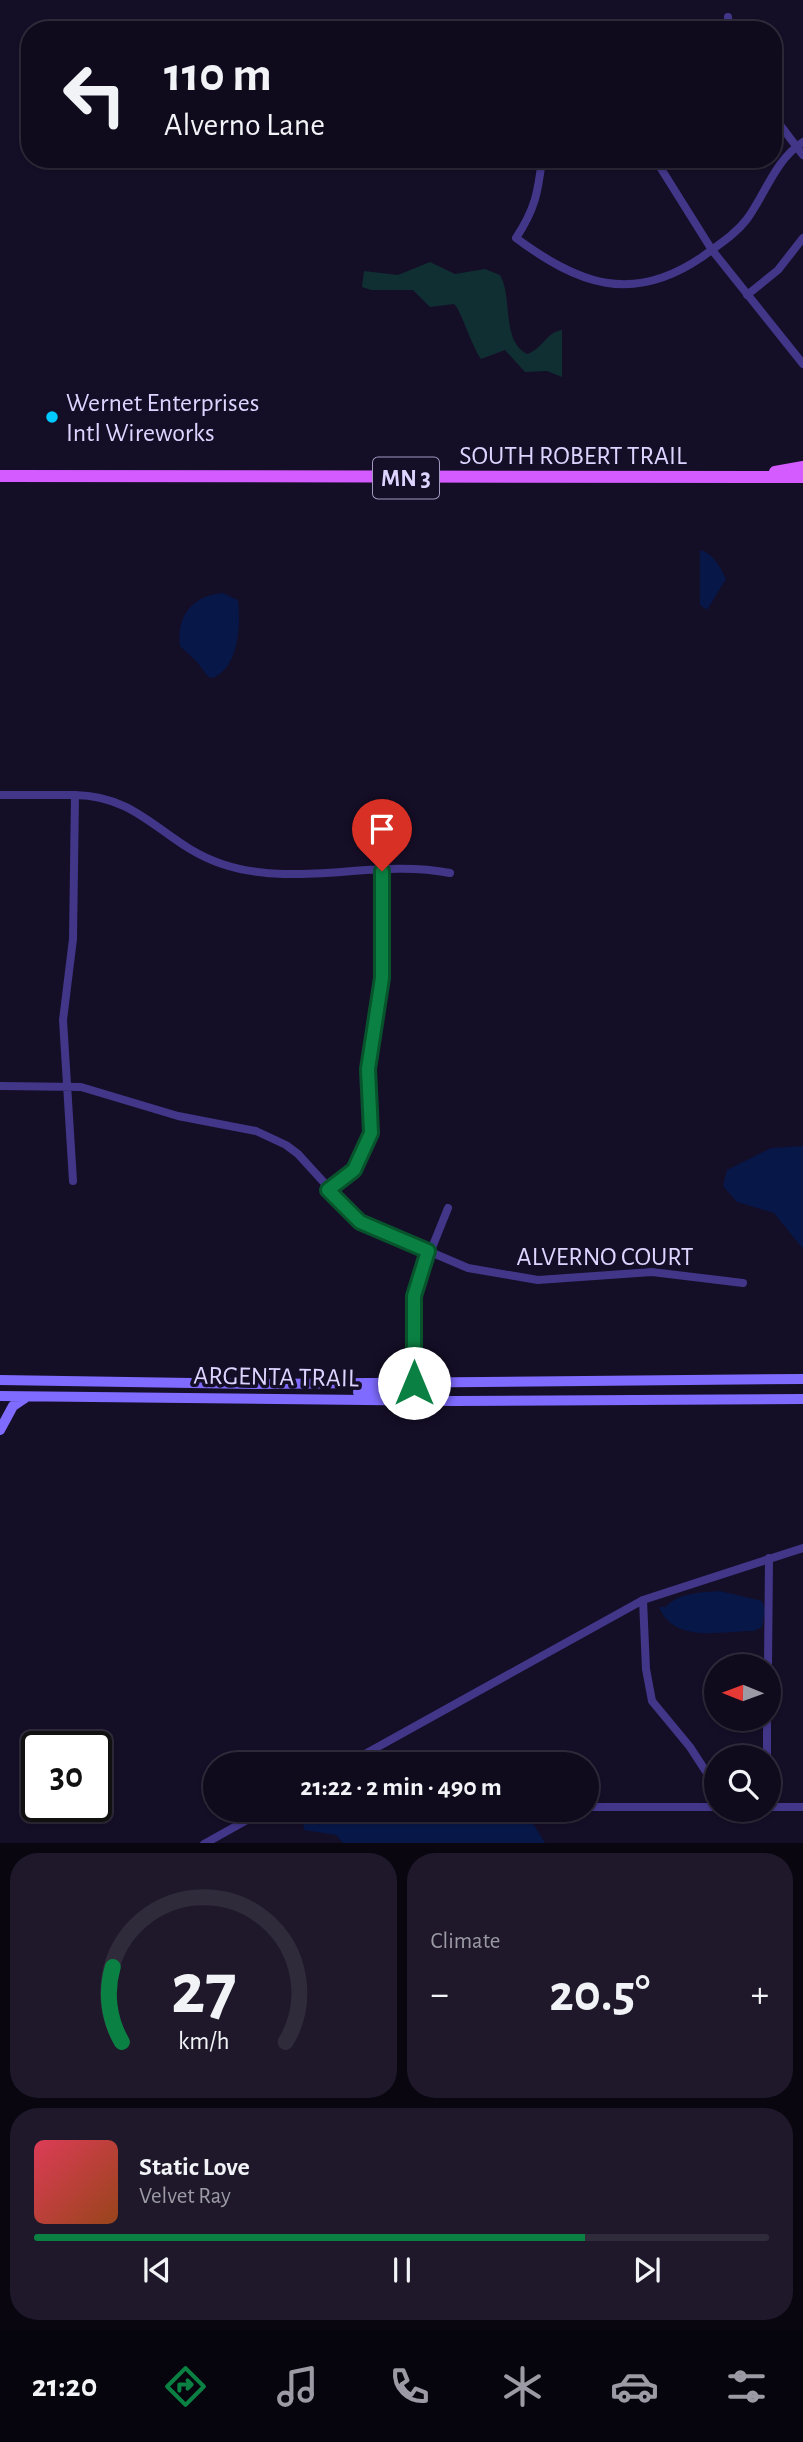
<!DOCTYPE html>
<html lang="en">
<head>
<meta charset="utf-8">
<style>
	:root { --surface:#100a1d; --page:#1e182a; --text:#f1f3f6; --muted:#9c9aa4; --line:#302b3b; --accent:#0b8043 }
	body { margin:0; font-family:"Alegreya Sans",sans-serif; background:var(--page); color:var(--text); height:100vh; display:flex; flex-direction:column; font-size:26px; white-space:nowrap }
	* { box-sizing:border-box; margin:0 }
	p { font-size:23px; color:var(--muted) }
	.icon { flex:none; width:38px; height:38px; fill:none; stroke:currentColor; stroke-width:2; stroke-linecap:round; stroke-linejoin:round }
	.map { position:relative; height:1843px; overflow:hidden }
	.side { display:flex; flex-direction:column; gap:10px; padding:10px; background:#090610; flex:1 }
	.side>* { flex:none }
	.guide { position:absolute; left:21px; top:21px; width:761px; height:147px; border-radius:28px; box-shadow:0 2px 5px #0004,0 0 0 2px var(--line); background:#100a1d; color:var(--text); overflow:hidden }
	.needle { width:46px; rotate:271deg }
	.fabs { position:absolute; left:704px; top:1654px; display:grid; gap:14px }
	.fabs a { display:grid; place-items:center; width:77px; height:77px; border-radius:50%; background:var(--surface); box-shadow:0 2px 5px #0004,0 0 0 2px var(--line); font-size:35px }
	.speed { position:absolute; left:21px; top:1731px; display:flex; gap:14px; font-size:35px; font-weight:700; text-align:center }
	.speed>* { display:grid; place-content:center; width:91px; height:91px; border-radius:50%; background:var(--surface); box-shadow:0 2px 5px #0004,0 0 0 2px var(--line); line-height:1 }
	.speed .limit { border:4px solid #111; border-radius:10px; background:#fff; color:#111 }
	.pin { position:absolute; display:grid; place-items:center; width:60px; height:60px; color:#fff; margin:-72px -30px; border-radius:50% 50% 50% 0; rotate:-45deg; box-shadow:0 0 7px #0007 }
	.pin .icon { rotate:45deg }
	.me { position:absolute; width:77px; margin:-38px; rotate:0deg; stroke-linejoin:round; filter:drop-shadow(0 0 5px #0008) }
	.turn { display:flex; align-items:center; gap:24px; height:147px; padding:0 28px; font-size:32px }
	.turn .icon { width:91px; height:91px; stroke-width:2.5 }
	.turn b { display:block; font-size:49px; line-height:60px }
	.big { font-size:52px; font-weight:700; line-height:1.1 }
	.side .tile { flex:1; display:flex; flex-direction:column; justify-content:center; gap:10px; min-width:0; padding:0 24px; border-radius:28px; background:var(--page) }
	.side .dial { align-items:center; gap:0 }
	.dial svg { height:182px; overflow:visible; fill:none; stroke:var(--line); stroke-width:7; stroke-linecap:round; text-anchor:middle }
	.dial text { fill:var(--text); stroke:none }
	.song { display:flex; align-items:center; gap:21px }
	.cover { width:84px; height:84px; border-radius:10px; background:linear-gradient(135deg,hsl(350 70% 55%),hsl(20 70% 35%)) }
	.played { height:7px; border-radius:4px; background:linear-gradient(90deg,var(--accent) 75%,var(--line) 75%) }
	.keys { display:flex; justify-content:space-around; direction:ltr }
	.heat { display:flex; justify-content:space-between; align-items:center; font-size:38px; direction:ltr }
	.side .tiles { flex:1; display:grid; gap:10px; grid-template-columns:1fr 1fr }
	.tile:last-child { grid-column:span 2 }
	.trip { position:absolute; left:203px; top:1752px; width:396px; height:70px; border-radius:35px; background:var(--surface); box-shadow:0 2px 5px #0004,0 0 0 2px var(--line); font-weight:700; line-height:70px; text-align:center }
	.tab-bar { display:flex; height:112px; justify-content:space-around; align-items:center; background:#06040c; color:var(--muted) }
	.tab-bar .icon { width:49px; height:49px }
	.tab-bar .on { color:var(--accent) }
	.tab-bar b { font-size:32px; color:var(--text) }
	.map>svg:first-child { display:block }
</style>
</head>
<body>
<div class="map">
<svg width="803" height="1844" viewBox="0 0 803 1844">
	<rect width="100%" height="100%" fill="#150e27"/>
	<path fill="#102f32" d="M430,262L455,274L485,269L500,275C513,297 501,341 527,354C543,349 546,332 562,330V377L547,371L525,372L505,350L481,359C471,345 461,310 454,304L430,307L413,290H371L362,287L364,271L398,275Z"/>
	<path fill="#071747" d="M700,550C713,553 721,568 726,579L707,610L700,605Z
		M223,593L238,600C241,625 239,667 213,678L208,677L198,663L180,646C176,616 193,595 223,593Z
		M803,1146V1249L774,1213L737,1202L723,1186L727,1170L771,1148Z
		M720,1591L762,1601L765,1610L762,1627L754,1631C722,1631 674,1644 659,1607H666C677,1593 703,1592 720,1591Z
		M302,1810H528V1815L545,1843H343L336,1835L304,1830Z"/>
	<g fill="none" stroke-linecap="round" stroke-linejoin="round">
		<path stroke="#423689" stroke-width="8" d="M728,17L729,30
			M774,117L803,155
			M542,159C538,193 535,209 516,238C578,284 632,305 702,257C718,245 735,235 747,219C766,193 775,160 803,142
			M655,159L712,250L803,364
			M747,295L778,270L803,238
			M0,795H75
			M0,1086L81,1087L178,1116L256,1131L286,1145L298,1154L360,1222L468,1268L538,1280L652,1272L743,1283
			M73,1181L63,1020L73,939L75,795C142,796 164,845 222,864C296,889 375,858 450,873
			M328,1190L354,1170L371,1133L368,1069L382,978V871
			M414,1383L417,1285L448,1208
			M643,1600L646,1669L652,1701L690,1747L716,1787
			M768,1666L769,1558
			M767,1757V1718
			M347,1764L643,1600L803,1548
			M587,1807H716
			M768,1807H803
			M204,1844L265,1810"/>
		<path stroke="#7f6bff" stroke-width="10" d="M0,1380L256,1384L803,1379
			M358,1392L398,1391L414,1383
			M0,1396L454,1401L803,1399
			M0,1430L13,1406L25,1398"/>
		<path stroke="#d35bff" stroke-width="12" d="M775,472L803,467
			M0,476L803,477"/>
	</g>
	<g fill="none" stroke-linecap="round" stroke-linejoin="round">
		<g stroke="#07532c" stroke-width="18">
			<path id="route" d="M382,871V978L368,1069L371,1133L354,1170L328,1190L360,1222L428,1251L414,1296V1383"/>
		</g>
		<use href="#route" stroke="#0b8043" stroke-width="12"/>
	</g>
	<circle fill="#00caff" stroke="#150e27" stroke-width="2.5" cx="52" cy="417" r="7"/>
	<g text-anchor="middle" stroke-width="7" stroke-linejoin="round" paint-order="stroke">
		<rect fill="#150e27" stroke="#a299be" stroke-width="2" x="373" y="457.5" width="66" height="41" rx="5"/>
		<g font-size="24" font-weight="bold" fill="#ded4ff">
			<text x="406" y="486">MN 3</text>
		</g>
		<g font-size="26" fill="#ded4ff" stroke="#150e27" text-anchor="start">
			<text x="66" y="411">Wernet Enterprises<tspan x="66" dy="30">Intl Wireworks</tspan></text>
		</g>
		<g font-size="26" fill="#ded4ff" stroke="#150e27">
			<text x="573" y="464">SOUTH ROBERT TRAIL</text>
			<text x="605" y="1265">ALVERNO COURT</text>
			<text transform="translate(276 1376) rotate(1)" y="9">ARGENTA TRAIL</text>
		</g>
	</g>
</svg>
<div class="fabs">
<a><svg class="needle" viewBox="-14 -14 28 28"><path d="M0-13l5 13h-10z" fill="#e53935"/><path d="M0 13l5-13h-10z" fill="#9c9aa4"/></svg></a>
<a><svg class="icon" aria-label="search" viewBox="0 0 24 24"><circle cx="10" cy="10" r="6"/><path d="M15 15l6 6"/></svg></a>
</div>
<div class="speed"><div class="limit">30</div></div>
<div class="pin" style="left:382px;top:871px;background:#d93025"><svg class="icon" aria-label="arrive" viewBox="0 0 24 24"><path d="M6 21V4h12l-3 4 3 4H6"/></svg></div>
<svg class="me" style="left:414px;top:1383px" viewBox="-20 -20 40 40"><circle r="19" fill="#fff"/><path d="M0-13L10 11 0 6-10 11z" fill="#0b8043"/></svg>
<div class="trip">21:22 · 2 min · 490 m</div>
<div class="guide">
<div class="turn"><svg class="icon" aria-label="left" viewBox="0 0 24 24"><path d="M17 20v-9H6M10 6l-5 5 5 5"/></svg><div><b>110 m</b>Alverno Lane</div></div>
</div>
</div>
<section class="side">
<div class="tiles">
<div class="tile dial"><svg viewBox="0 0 100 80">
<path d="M14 69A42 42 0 1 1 86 69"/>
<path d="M14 69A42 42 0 0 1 10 36" stroke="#0b8043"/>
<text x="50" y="56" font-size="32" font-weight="700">27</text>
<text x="50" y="72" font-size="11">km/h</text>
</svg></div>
<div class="tile"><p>Climate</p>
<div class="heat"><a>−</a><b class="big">20.5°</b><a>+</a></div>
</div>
<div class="tile">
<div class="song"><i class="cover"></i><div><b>Static Love</b><p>Velvet Ray</p></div></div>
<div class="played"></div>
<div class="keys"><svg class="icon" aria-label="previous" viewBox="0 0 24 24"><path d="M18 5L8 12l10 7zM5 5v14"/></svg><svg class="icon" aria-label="pause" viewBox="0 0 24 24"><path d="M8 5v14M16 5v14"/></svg><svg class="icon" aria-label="next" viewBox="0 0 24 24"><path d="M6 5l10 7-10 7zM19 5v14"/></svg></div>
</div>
</div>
</section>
<nav class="tab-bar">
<b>21:20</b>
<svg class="icon on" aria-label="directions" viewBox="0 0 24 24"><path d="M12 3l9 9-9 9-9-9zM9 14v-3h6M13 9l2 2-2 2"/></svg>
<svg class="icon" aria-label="music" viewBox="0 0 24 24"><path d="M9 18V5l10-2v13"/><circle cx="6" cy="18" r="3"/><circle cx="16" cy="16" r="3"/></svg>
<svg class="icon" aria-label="phone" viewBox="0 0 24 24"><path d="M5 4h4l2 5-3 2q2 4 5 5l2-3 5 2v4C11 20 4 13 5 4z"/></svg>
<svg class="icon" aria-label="climate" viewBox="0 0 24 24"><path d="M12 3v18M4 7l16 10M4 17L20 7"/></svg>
<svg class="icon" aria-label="car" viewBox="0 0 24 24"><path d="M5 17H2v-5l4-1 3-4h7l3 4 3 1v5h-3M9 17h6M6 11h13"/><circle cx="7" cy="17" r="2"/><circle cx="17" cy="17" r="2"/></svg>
<svg class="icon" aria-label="filters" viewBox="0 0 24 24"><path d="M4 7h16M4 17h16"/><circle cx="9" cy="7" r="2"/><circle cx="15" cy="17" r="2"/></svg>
</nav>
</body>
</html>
